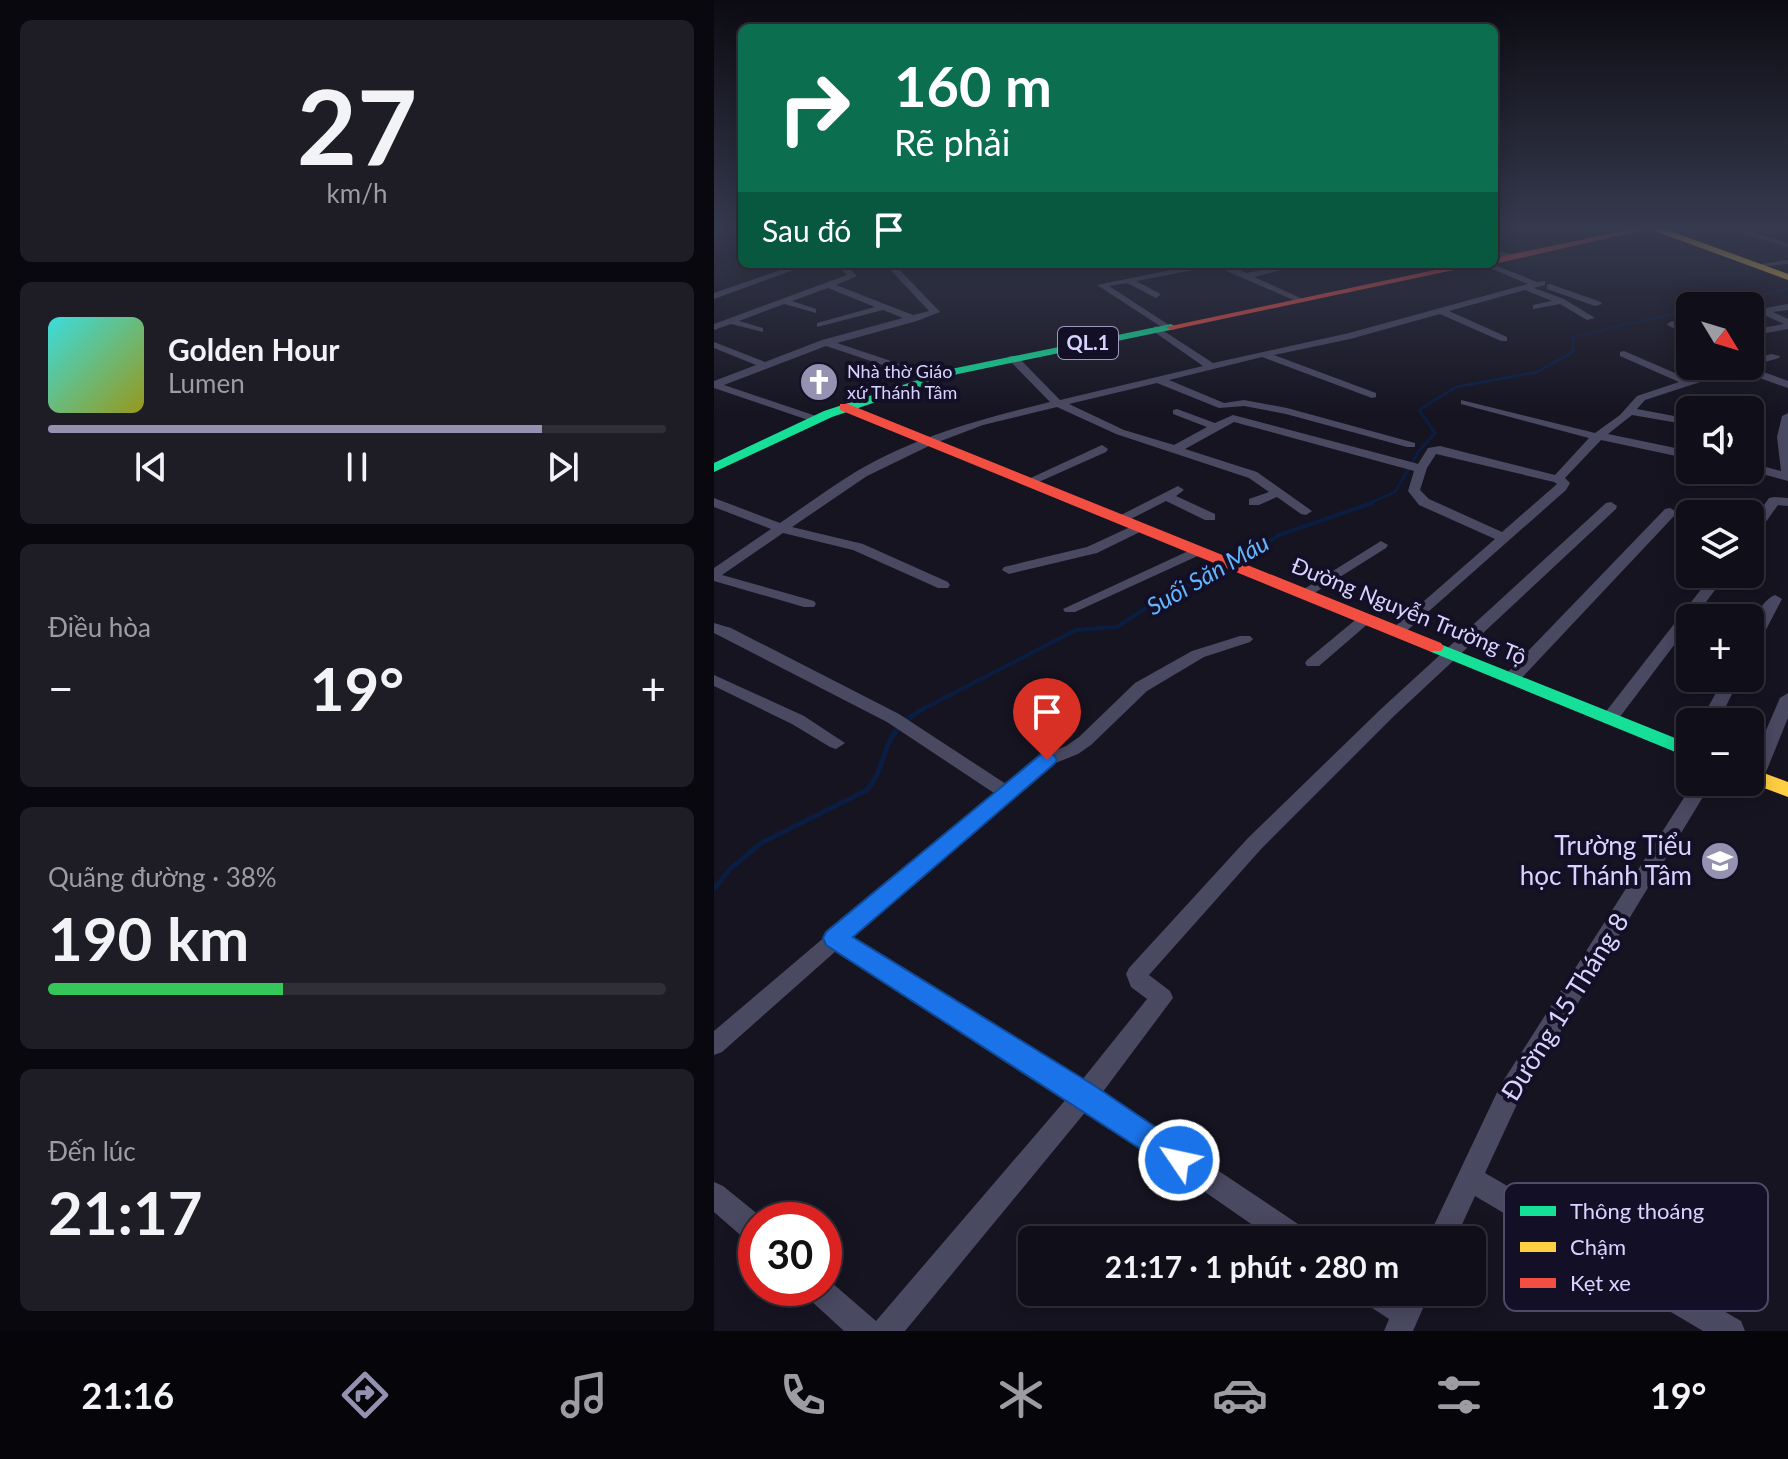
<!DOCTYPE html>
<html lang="vi">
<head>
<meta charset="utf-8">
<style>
	:root { --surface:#100f19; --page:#1e1d26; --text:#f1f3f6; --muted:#9c9ca2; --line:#302f38; --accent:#9591b1 }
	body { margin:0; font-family:Lato,sans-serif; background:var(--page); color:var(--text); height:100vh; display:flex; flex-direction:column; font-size:30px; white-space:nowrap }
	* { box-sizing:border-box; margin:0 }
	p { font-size:26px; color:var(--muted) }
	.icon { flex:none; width:44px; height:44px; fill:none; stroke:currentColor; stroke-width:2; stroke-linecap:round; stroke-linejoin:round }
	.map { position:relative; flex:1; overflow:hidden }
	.side { display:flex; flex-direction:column; gap:20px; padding:20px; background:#09080e; width:714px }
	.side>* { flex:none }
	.banner { position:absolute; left:24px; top:24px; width:760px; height:244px; border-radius:12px; box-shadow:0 4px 20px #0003,0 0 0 2px var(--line); background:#0b6e4f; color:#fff; overflow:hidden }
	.needle { width:52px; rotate:128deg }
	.tools { position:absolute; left:962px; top:292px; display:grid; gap:16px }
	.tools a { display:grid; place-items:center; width:88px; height:88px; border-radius:12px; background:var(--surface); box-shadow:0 4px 20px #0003,0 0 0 2px var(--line); font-size:40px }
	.speed { position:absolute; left:24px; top:1202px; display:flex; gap:16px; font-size:40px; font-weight:700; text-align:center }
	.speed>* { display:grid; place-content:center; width:104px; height:104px; border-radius:50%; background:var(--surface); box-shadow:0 4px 20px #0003,0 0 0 2px var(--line); line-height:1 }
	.speed .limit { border:12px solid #d22; background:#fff; color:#111 }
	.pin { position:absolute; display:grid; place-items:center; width:68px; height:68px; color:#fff; margin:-82px -34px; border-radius:50% 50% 50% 0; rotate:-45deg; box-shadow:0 0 8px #0007 }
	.pin .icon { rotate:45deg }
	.me { position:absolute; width:88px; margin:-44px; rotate:304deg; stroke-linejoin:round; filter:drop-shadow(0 0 6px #0008) }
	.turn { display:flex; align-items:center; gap:28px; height:168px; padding:0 24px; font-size:36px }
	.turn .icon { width:104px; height:104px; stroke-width:2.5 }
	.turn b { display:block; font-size:56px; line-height:68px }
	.then { display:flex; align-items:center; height:76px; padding:0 24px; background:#0003; gap:16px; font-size:30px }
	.big { font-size:60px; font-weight:700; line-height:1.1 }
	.side .tile { flex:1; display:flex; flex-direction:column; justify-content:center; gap:12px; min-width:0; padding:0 28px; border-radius:12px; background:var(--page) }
	.side .dial { align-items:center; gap:0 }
	.dial b { font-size:104px; line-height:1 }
	.song { display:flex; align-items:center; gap:24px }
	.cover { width:96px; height:96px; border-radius:12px; background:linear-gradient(135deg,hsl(180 70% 55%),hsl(60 70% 35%)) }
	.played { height:8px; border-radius:4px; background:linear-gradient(90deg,var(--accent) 80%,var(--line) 80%) }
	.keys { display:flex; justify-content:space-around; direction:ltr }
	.heat { display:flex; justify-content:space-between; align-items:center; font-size:44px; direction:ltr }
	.charge { height:12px; border-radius:6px; background:linear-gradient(90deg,#34c759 38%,var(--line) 0) }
	.trip { position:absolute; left:304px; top:1226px; width:468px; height:80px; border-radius:12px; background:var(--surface); box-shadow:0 4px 20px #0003,0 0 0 2px var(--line); font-weight:700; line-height:80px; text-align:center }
	.tabs { display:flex; height:128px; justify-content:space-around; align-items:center; background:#06060a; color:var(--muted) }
	.tabs .icon { width:56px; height:56px }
	.tabs .selected { color:var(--accent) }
	.tabs b { font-size:36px; color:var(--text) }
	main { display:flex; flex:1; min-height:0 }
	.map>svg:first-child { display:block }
</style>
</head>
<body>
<main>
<section class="side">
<div class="tile dial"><b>27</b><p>km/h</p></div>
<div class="tile">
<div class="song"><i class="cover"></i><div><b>Golden Hour</b><p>Lumen</p></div></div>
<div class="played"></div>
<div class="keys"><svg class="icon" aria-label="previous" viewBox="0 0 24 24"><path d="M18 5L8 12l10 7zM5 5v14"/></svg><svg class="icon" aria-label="pause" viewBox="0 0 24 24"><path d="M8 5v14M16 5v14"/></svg><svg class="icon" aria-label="next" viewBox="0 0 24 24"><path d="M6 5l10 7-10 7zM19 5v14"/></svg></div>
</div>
<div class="tile"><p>Điều hòa</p>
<div class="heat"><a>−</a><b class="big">19°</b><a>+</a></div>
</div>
<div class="tile"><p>Quãng đường · 38%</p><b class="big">190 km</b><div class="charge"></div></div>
<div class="tile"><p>Đến lúc</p><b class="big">21:17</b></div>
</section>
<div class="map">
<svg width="1074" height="1331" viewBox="0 0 1074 1331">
	<rect width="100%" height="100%" fill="#161421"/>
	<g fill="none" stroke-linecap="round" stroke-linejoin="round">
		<path stroke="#0b1e41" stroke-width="2" d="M992,306L1074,289
			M859,348V337L976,310"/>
		<path stroke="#0b1e41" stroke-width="3" d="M652,505L681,492L705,451L721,433L705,410L742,387L823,372L859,352V346"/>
		<path stroke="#0b1e41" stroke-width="4" d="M523,562L565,535L658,503
			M207,710L362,630L403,627L447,598L511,567"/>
		<path stroke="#0b1e41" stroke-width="5" d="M191,721L210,708
			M0,889L16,869L47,843L153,790C170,771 168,746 185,727"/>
		<path fill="#4a4962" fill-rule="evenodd" d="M1010,228H1021L1074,243V247Z
			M780,250L800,255L801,257L797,259L780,255Z
			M1074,260V264L1045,267L1041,265Z
			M84,264H96L0,299V293Z
			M121,264H130L143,276L122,285L199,315L215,311L171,264H180L226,312L203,321L123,343L222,376V380H214L112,346L10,385L105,417V421H97L0,388V381L42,365L0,348V342L51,362L108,340L189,318L169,310L103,327V323L161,307L114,288L78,301L102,309V313L70,304L25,321L49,328V332L17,324L0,330V324L133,275Z
			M486,264H511L533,273L576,264H591L540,277L591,300L584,302L501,266L422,281L445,293L446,295L442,298L413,283L395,286L455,325V329L452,330L383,285Z
			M767,264H778L823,282L831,281V285L820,288L850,299L881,318L873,320L846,304L819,309V305L838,301L811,290L735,311L793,337V341H787L726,314L636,339L560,355L662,393V397L658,398L548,357L455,380L510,403L530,400L573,408L701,443V447H693L572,414L530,406L505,408L443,383L355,404L410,430L460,445L493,427L459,414V410L463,409L501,423L519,415L701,463L704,464L714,448L726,446L841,475L875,438L747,404V400L881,433L906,415L923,396L965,382L906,356V352L910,351L975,379C1025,362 1025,363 1074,381V388L1023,370L931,400L923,409L976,419V425L918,415L894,434L976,451V459L887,440L851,478L856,483L852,490L688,635L683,637L675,632L678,629L781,539L705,505L694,491L700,471L520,422L471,449L543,472L598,511L592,515L587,514L563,497L545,505H535V499L555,492L535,478L402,434L343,407L269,425L219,444L153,476L78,527L149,544L234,582L236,585L234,588H224L139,550L69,533L8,575L100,601L102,604L100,607H90L0,581V568L57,529L0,507V498L66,523C91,506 117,487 143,471C203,436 270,418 336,402L295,360V356H303L346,400L489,366L439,331L437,329L442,326L499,363L635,333L814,284ZM722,454L840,482L843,484L788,532L715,499L706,490L713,468Z
			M836,284L887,302L888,304L881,306L833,289V285Z
			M1074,304V310L1059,312L1074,319V329L1036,336V330L1070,324L1046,313V309Z
			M958,321L976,329V336L955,326L953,324Z
			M976,342V348H971V344Z
			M1057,354L1066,356L1065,358L1040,365L1036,366V360Z
			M1074,413V481L1033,470H1036V463L1067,471L1063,437L1068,416Z
			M388,445L394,449L392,452L318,485H310L308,482Z
			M464,486L470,490L462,496L501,514V520H491L452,501L411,522H401L399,519Z
			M1060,497L1074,498V506L1064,505L1041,537L1036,538V525L1055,498Z
			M897,502L903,506L902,509L680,716L548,848L435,975L456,991L459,998L388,1093L593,1230L597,1240H560L373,1110L191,1331H130L94,1298L90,1288H110V1276L162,1321L354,1097L123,950L8,1052L0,1055V1031L280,793L173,722L0,633V623L17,628L185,714L292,784L327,756L352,746L365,737L421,683L478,651L526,636H536L539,639L536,642L490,657L433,691L377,745L364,754L339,764L254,835L138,938L368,1080L433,999L417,987L412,974L415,968L534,838L668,708L892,503Z
			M956,508L963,512L961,515L804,682H792L790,678L792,674L951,509Z
			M425,523L430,524V530L383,553L295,574L288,570L290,567L373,547Z
			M667,541L674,545L672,548L594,597H584L582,594Z
			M483,547L488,548L490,551L488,554L361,612H351L349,609Z
			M999,574H1013L980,618H976V624L902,722H890L887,718L890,714Z
			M1061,595L1068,599L1044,645L1036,650C1036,632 1043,602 1061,595Z
			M651,614L656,616L659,619L656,622L605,666H593L591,663L593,660L646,616Z
			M0,675L90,716L131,743L122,749L116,747L78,724L0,686Z
			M1010,678H1026L1004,722H986Z
			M1074,693V718L1050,777L1047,781L1036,782V767L1066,698Z
			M980,782H998L804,1102L771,1173L1027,1321L1031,1331H989L761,1196L741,1240H713L786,1086Z
			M0,1182L9,1186L51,1220H42V1243L32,1240L0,1212Z
			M645,1292H716L699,1331H670L675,1319L649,1302Z"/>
		<path fill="#16e098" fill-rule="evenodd" d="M457,324L462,327L461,329L244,374L118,417L0,472V463L110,411L237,369Z
			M721,642L976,744V758L715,651L712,647L715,643Z"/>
		<path fill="#ffcf43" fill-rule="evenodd" d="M941,228H948L1074,274V280L941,231Z
			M1036,768L1074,782V797L1034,782Z"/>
		<path fill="#f24e42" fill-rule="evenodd" d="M924,228H938L780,264V258Z
			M749,264H768L457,330L452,327Z
			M126,404H134L727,643L730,647L727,651H715L126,410Z"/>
	</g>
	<linearGradient id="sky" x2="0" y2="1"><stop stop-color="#0c0b12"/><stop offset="0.55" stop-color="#363a4e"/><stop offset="1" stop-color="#363a4e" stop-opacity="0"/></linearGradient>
	<rect width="1074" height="414" fill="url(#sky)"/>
	<path fill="#1a73e8" stroke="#114b97" stroke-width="2" d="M333,753L340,755L343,760L340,764L139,937L381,1086L475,1150L480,1160L475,1170L465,1174L112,945L109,938L112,932L326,755Z"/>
	<defs>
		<g id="church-disc" transform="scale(2)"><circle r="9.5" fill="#9591b1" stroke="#130f26"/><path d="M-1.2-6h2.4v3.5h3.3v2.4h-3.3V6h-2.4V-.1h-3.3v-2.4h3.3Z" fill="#fff"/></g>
		<g id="school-disc" transform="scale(2)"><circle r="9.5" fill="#9591b1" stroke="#130f26"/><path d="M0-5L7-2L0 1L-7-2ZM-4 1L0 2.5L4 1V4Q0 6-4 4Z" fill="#fff"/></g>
	</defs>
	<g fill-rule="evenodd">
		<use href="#church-disc" x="105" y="382"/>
		<use href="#school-disc" x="1006" y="861"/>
	</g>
	<g text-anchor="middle" stroke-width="8" stroke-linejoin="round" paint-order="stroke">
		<g font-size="18" fill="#d9d4ff" stroke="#130f26" text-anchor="start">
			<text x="133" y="378">Nhà thờ Giáo<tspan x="133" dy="21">xứ Thánh Tâm</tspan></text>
		</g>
		<rect fill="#130f26" stroke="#9e99be" stroke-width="2" x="344" y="327" width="60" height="32" rx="6"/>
		<g font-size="20" font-weight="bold" fill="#d9d4ff">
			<text x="374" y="350">QL.1</text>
		</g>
		<g font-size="22" fill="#d9d4ff" stroke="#130f26">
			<text transform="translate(695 611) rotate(22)" y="8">Đường Nguyễn Trường Tộ</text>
		</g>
		<g font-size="24" font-style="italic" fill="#62b6ff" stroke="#130f26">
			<text transform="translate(494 575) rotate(-30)" y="8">Suối Săn Máu</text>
		</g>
		<g font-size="26" fill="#d9d4ff" stroke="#130f26" text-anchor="end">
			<text x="978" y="855">Trường Tiểu<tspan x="978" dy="30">học Thánh Tâm</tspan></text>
		</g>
		<g font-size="26" fill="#d9d4ff" stroke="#130f26">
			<text transform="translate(851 1007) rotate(-58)" y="9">Đường 15 Tháng 8</text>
		</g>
	</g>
	<rect x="790" y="1183" width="264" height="128" rx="12" fill="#130f26" stroke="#4e4a67" stroke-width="2"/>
	<rect x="806" y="1206" width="36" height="10" fill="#16e098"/>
	<rect x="806" y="1242" width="36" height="10" fill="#ffcf43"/>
	<rect x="806" y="1278" width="36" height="10" fill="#f24e42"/>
	<g font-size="22" fill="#d9d4ff">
		<text x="856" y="1219">Thông thoáng</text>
		<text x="856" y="1255">Chậm</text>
		<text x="856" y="1291">Kẹt xe</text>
	</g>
</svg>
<div class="tools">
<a><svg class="needle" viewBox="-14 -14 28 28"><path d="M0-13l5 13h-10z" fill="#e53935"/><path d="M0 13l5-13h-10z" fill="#9c9ca2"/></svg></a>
<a><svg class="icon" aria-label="sound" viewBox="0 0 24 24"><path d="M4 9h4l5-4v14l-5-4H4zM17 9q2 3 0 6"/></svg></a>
<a><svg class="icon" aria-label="layers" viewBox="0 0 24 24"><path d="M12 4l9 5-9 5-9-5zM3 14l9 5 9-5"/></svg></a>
<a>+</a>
<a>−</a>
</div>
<div class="speed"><div class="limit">30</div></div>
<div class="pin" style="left:333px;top:760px;background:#d93025"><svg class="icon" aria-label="arrive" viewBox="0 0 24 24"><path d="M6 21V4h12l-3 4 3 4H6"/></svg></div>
<svg class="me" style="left:465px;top:1160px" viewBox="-20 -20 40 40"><circle r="17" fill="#1a73e8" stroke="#fff" stroke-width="3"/><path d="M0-11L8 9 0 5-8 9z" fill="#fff"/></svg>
<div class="trip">21:17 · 1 phút · 280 m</div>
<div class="banner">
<div class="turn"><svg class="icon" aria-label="right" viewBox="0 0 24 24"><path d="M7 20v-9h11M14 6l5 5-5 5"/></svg><div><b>160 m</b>Rẽ phải</div></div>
<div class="then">Sau đó<svg class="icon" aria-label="arrive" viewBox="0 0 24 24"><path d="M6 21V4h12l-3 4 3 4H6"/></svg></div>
</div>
</div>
</main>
<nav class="tabs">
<b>21:16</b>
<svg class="icon selected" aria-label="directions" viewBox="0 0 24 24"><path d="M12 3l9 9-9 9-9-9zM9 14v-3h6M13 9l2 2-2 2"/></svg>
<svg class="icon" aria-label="music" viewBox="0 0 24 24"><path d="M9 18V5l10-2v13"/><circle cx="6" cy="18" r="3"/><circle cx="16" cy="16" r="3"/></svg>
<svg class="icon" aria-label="phone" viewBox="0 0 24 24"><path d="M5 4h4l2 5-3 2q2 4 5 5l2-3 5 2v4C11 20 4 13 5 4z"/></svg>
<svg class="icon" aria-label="climate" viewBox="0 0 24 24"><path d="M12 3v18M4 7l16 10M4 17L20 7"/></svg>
<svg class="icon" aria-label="car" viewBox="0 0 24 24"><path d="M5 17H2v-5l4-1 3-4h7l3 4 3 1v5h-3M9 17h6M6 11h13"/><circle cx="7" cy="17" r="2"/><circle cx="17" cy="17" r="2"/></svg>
<svg class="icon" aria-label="filters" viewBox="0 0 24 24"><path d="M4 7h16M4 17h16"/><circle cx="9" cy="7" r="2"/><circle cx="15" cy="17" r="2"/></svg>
<b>19°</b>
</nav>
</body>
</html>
